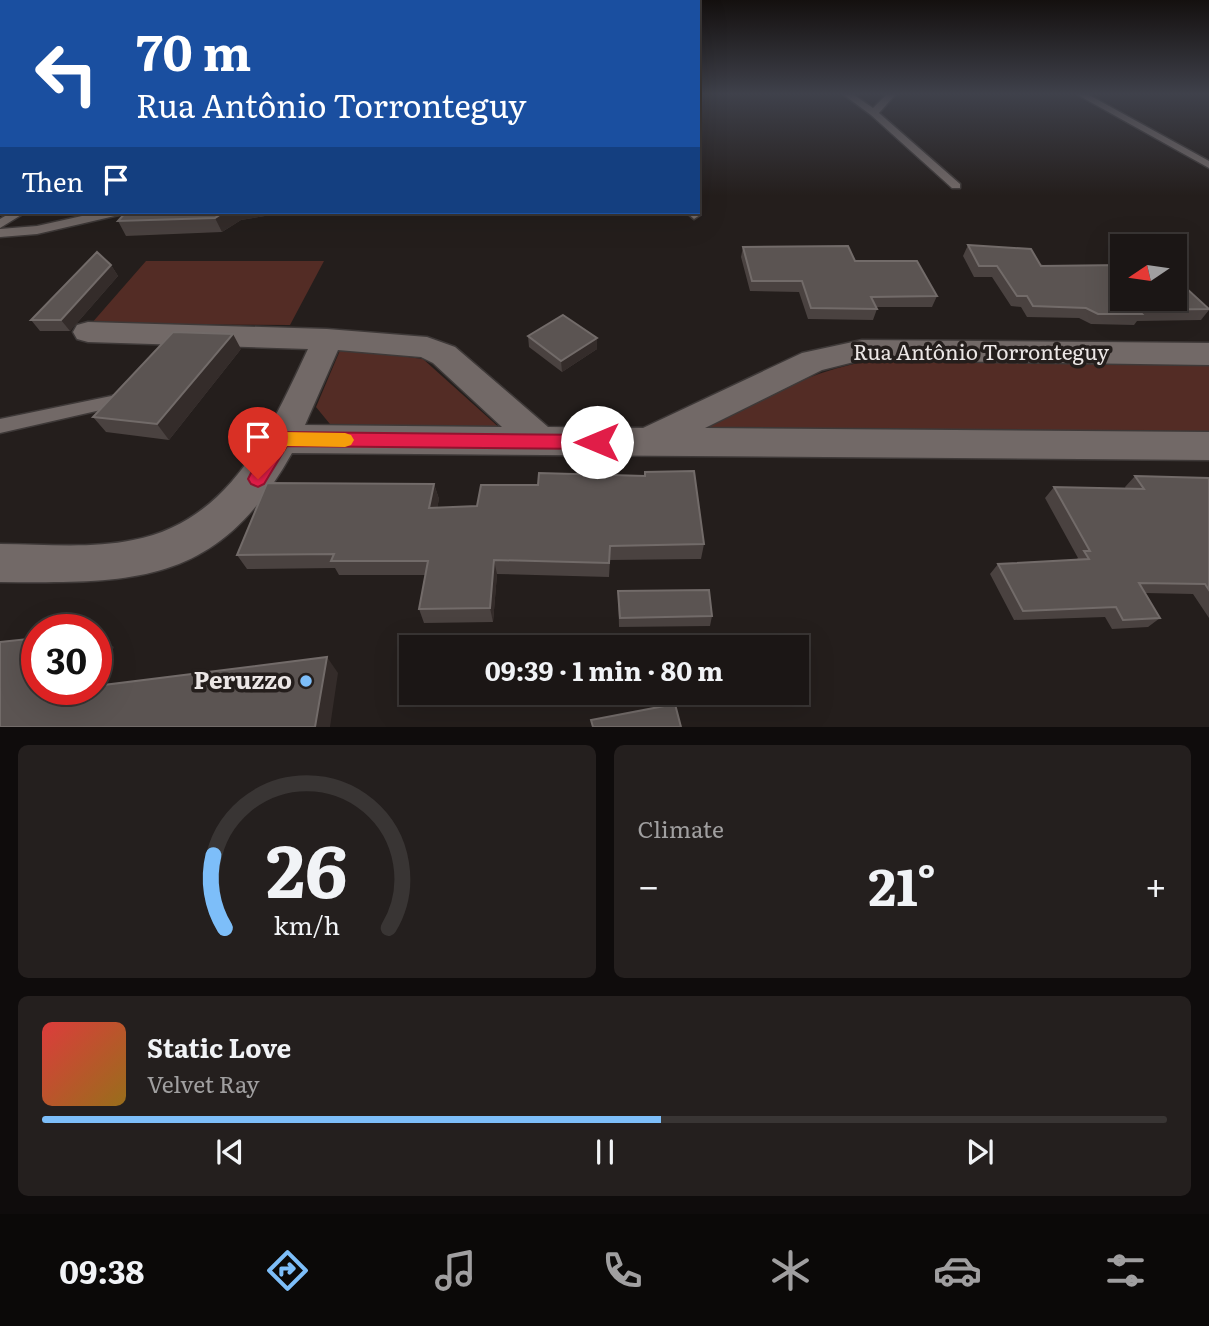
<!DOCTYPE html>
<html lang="en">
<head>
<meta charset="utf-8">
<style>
	:root { --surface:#1b1615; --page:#241f1e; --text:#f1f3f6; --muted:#a09fa0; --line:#393534; --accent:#7dbef9 }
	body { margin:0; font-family:Literata,serif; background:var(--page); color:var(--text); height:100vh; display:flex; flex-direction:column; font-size:26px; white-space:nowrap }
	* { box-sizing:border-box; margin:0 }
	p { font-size:23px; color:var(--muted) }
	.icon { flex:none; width:38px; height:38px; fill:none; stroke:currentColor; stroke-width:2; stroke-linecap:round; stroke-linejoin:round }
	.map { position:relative; height:727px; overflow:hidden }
	.side { display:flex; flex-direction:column; gap:18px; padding:18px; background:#0f0c0c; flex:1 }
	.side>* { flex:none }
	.hud { position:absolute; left:0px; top:0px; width:700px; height:214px; box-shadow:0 7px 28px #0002,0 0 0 2px var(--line); background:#1a4fa0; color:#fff; overflow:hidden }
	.needle { width:46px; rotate:257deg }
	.controls { position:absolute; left:1110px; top:234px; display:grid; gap:14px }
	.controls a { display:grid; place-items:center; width:77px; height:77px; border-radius:0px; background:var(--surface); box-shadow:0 7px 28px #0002,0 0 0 2px var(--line); font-size:35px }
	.speed { position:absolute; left:21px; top:614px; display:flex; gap:14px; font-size:35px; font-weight:700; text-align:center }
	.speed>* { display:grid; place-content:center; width:91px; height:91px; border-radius:50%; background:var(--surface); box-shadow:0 7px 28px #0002,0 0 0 2px var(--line); line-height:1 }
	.speed .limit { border:10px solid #d22; background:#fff; color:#111 }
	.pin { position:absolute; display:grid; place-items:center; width:60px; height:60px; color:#fff; margin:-72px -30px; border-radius:50% 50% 50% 0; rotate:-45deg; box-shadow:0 0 7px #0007 }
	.pin .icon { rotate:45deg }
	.me { position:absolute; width:77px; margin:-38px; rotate:270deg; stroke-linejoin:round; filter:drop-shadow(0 0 5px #0008) }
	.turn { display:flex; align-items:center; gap:24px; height:147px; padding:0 21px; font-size:32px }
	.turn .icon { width:91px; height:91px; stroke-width:2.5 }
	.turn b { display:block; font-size:49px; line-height:60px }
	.then { display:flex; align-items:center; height:66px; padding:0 21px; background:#0003; gap:14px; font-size:26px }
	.big { font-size:52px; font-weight:700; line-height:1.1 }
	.side .card { flex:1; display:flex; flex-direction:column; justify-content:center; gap:10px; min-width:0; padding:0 24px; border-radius:10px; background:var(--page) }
	.side .dial { align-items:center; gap:0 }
	.dial svg { height:182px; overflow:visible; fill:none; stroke:var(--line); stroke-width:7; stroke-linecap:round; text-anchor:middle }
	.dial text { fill:var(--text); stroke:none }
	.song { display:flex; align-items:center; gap:21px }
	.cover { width:84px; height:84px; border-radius:10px; background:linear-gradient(135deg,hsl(0 70% 55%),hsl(40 70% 35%)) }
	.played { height:7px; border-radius:4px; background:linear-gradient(90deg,var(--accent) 55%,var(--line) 55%) }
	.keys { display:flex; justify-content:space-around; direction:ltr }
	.heat { display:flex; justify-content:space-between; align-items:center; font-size:38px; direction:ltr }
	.side .tiles { flex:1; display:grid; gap:18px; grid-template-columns:1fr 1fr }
	.card:last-child { grid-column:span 2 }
	.trip { position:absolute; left:399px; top:635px; width:410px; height:70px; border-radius:0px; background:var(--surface); box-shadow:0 7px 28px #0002,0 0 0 2px var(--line); font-weight:700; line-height:70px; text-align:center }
	.menu { display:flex; height:112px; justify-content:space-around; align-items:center; background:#0b0908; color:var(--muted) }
	.menu .icon { width:49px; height:49px }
	.menu .active { color:var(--accent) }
	.menu b { font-size:32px; color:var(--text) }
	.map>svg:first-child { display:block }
</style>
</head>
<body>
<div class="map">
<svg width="1209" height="728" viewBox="0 0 1209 728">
	<rect width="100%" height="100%" fill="#241e1c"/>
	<path fill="#532c25" d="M146,261H324L290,325L91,324Z
		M341,348L423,359L502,430L334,429L316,407Z
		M883,359L1209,362V438L692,432C754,402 814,367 883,359Z"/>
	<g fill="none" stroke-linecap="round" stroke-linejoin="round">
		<g stroke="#3e3938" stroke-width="3">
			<path id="service" d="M844,95H854L873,108L886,95H895L879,113L960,184V188H952L871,115Z
				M1078,95H1089L1209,161V168Z
				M0,155H2L0,162Z
				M0,178H2L0,185Z
				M0,201H2V209H0Z
				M12,212H26L0,228V219Z
				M100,212H121L119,215L37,234L0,237V229L37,226Z
				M686,212H698L700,215L694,219Z
				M121,394L127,396L129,400L127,404L0,433V419Z"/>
		</g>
		<g stroke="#3e3938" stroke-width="3">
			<path id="minor" d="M88,322L327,329L427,337L455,347L548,427L643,428L802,353L862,340L1209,343V365L862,360L822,370L705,428L1209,432V460L292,453C218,585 137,583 0,582V544C44,544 90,549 133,540C230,522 270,430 308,349L88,342L77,339L73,332L77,325ZM338,350L421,357L433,363L502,427L305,425Z"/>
		</g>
		<g stroke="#3e3938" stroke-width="4">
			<path id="secondary" d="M2,102V116L0,117V103Z"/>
		</g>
		<g stroke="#3e3938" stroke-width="4">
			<path id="trunk" d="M0,127H2V141H0Z"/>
		</g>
		<use href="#service" fill="#726967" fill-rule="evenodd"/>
		<use href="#minor" fill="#726967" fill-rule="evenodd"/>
		<use href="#secondary" fill="#726967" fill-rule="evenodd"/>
		<use href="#trunk" fill="#4386bf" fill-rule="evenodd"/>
	</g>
	<path fill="#4a4240" d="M126,212H273L271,215L241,220L222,232L126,236L118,221Z
		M968,245L1209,309V310L1201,320L1137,321L1134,325L1091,324L1079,318L1027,317L1021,307L1011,306L992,277H974L963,256Z
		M743,247L855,261L937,296L932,307H876L877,309L873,320L808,319L799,292L750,291L741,257Z
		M111,265L118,276L70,331H40L31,320Z
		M528,336L597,338V349L562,372L529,347Z
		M241,349L169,440L106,432L93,417Z
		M1135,476L1209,478V618L1193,594L1145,593L1160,618L1148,627L1112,629L1105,617L1014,620L990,574L998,564L1076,560L1078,558L1045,498L1054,487L1126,489L1125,487Z
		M434,484L439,499L437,508L704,544L701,559L610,560L609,577L497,574L493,622L424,623L419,609L425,575H339L335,568L247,569L237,555Z
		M618,591L712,616L710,626L619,627Z"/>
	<path fill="#342c2a" d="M224,212H273L271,215L241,220L222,232L215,218Z
		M111,265L118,276L70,331L61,320Z
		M233,334L241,349L169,440L157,424Z
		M597,338V349L562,372L561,361Z
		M434,484L439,499L434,523L429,508Z
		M494,560L497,574L493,622L490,608Z
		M96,633L114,647L90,705L96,690Z
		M327,657L338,673L330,727H315Z"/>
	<path fill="#5b5452" stroke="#726b69" stroke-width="2" d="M126,212H224L215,218L118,221Z
		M968,245L1031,249L1041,266L1122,265V299H1174V277L1209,309L1138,310L1142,314H1098L1086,308L1033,306L1027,296H1017L997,266H979Z
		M848,246L855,261H917L937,296L871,297L877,309L811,308L802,281H752L743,247Z
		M97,252L111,265L61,320H31Z
		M563,315L597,338L561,361L528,336Z
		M173,332L233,334L157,424L93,417Z
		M694,471L704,544L610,546L609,563L494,560L490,608L419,609L428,561H331L334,554L237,555L267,483L434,484L429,508L477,506L481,485H538L539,473L645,476V472Z
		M1135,476L1209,478V590L1205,584L1139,583L1160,618L1123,620L1116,607L1023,611L998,564L1089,559L1084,551H1090L1054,487L1144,489Z
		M709,590L712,616L620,618L618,591Z
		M37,638V690H96V686L327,657L315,727H0V642Z
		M675,704L681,727H593L591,720Z"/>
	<linearGradient id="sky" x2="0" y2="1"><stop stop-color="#14100f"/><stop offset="0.48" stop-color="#3f414b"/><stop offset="1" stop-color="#3f414b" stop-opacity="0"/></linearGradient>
	<rect width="1209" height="196" fill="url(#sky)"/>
	<path fill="#e11d48" stroke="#92132f" stroke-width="2" d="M282,432L597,435L603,437L606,442L603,447L597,449L287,446L264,484L258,487L251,484L248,479L251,473L276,434Z"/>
	<path fill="#f59e0b" d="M282,432L345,433L351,435L354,440L351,445L345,447L287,446L284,452H271L268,447C272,440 274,435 282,432Z"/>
	<circle fill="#7dbef9" stroke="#241e1c" stroke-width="2.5" cx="306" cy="681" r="7"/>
	<g text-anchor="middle" stroke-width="7" stroke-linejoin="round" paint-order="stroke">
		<g font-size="21" fill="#ebe6e5" stroke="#241e1c">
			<text x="981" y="360">Rua Antônio Torronteguy</text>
		</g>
		<g font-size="24" font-weight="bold" fill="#ebe6e5" stroke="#241e1c" text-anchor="end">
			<text x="292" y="689">Peruzzo</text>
		</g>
	</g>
</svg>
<div class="controls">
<a><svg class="needle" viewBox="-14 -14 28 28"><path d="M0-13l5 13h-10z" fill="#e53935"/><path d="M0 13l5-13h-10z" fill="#a09fa0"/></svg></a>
</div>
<div class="speed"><div class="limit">30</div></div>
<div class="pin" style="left:258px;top:479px;background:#d93025"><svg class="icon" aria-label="arrive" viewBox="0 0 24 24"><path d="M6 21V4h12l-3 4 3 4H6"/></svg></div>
<svg class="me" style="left:597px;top:442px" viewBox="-20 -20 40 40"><circle r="19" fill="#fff"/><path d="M0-13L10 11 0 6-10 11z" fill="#e11d48"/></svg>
<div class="trip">09:39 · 1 min · 80 m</div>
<div class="hud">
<div class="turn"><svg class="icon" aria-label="left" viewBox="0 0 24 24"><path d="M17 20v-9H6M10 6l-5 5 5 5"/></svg><div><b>70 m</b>Rua Antônio Torronteguy</div></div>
<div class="then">Then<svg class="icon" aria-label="arrive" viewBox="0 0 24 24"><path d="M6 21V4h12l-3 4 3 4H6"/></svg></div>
</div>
</div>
<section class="side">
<div class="tiles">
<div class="card dial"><svg viewBox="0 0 100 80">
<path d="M14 69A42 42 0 1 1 86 69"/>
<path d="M14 69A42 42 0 0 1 9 37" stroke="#7dbef9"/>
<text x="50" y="56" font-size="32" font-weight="700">26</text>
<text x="50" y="72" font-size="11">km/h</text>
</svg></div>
<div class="card"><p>Climate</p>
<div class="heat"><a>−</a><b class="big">21°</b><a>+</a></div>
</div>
<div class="card">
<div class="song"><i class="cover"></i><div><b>Static Love</b><p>Velvet Ray</p></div></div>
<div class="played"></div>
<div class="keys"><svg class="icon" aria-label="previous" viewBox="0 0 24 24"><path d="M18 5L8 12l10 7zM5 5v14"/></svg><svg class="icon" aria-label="pause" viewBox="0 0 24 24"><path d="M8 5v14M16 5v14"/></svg><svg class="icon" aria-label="next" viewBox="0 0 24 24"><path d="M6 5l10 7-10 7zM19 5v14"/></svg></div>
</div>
</div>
</section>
<nav class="menu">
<b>09:38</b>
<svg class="icon active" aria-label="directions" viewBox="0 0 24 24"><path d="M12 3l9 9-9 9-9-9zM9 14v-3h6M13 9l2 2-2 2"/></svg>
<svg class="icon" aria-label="music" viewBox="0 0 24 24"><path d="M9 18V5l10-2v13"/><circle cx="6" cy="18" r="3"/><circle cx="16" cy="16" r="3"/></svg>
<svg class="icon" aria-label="phone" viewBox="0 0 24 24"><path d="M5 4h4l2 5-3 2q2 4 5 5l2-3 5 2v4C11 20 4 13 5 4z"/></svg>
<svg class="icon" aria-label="climate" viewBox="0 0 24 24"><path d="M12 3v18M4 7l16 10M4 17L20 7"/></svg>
<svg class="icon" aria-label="car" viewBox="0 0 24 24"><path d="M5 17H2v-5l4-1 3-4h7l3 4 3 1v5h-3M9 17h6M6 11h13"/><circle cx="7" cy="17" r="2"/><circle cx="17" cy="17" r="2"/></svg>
<svg class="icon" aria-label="filters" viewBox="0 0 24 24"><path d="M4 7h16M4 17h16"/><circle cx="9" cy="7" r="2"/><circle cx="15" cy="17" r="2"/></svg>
</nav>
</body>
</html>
